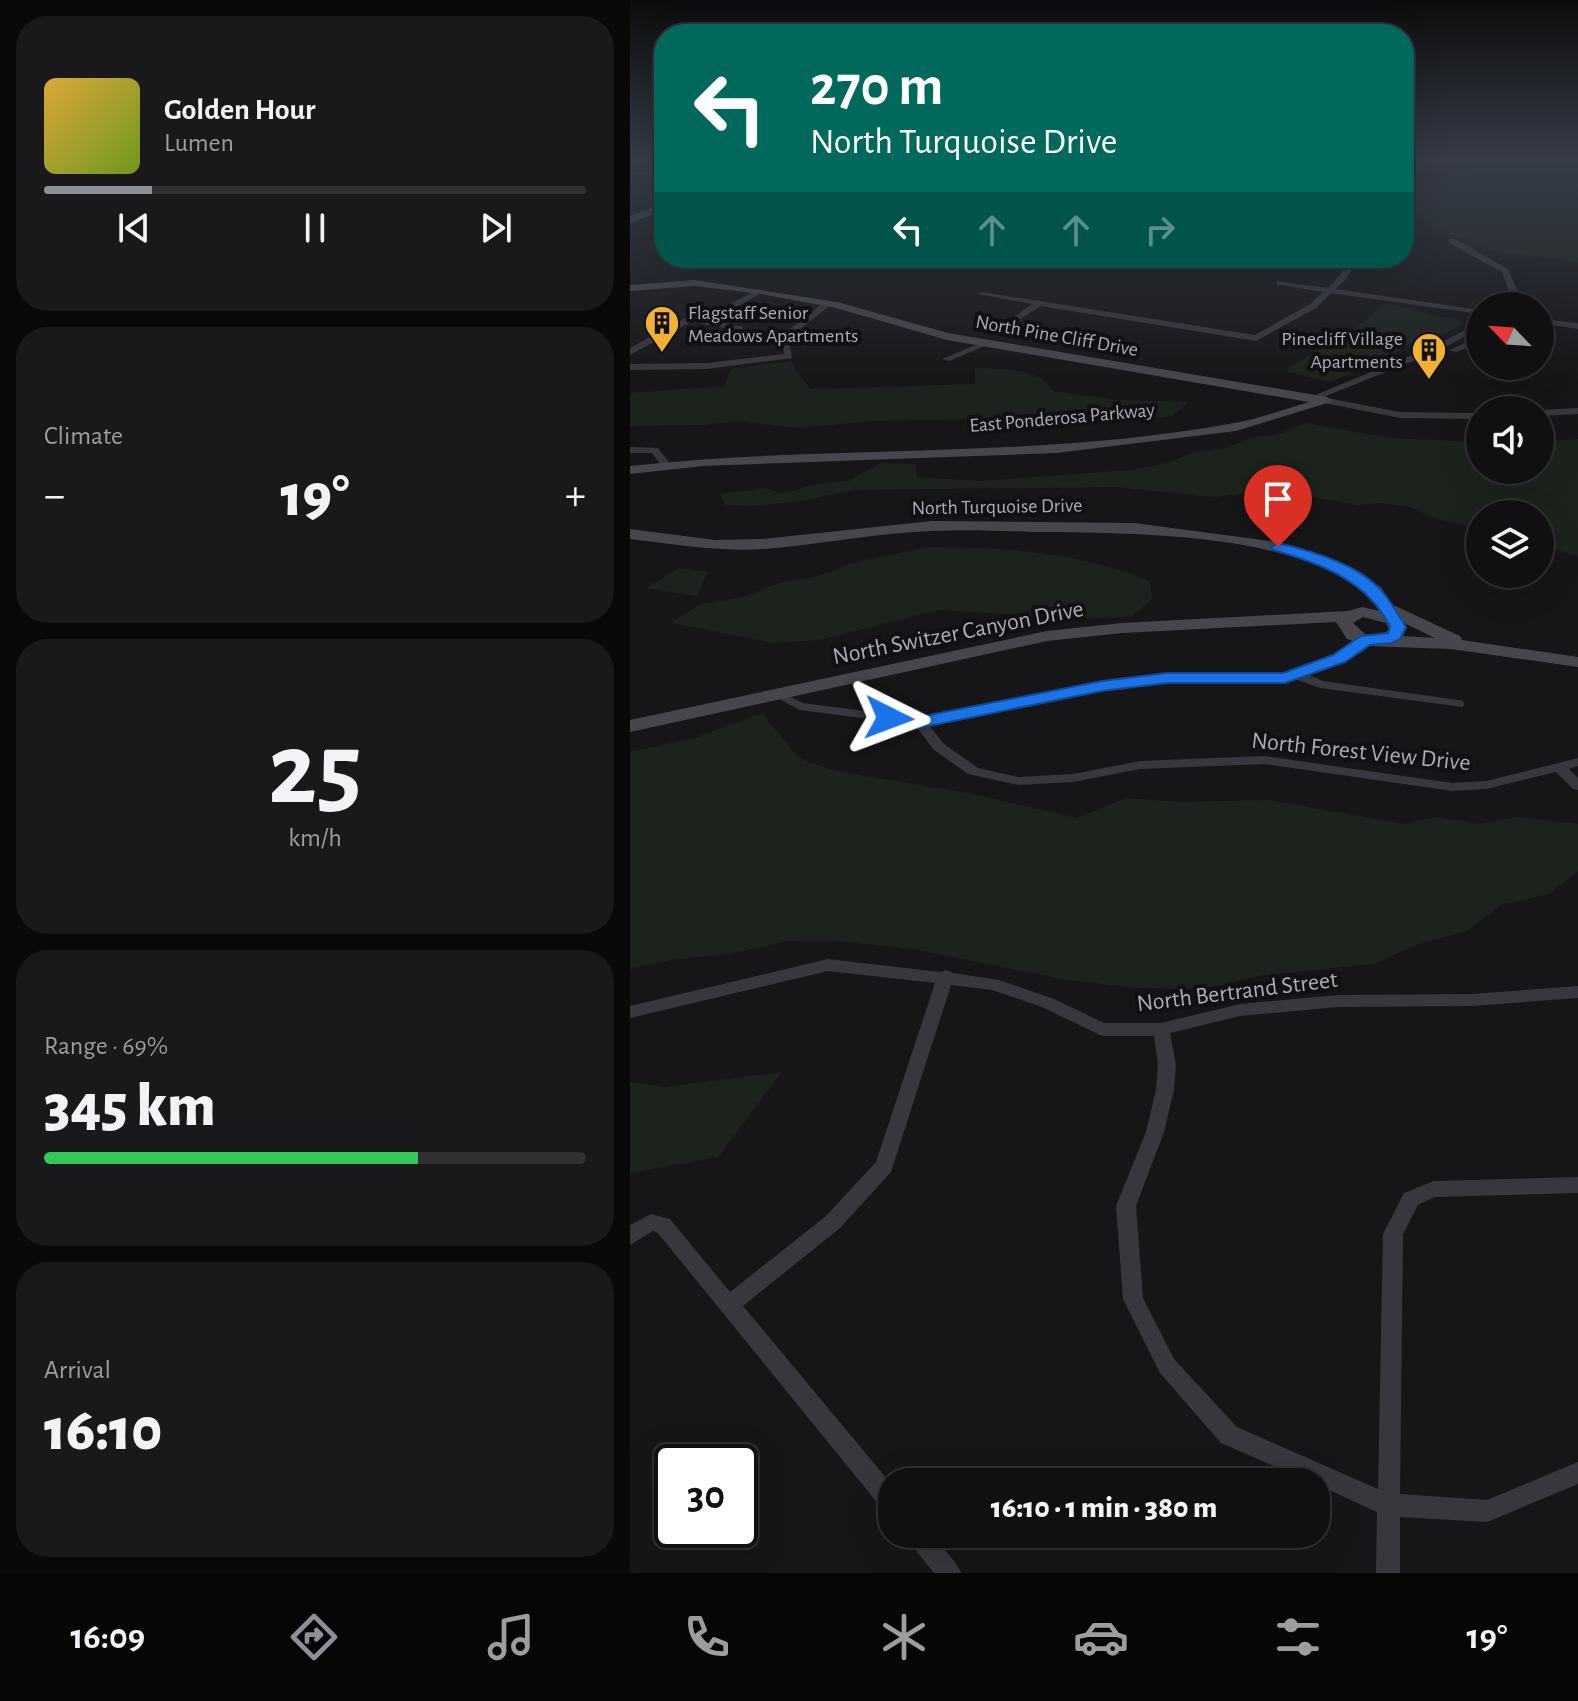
<!DOCTYPE html>
<html lang="en">
<head>
<meta charset="utf-8">
<style>
	:root { --surface:#101012; --page:#19191b; --text:#f1f3f6; --muted:#9c9d9f; --line:#303032; --accent:#8c9099 }
	body { margin:0; font-family:"Alegreya Sans",sans-serif; background:var(--page); color:var(--text); height:100vh; display:flex; flex-direction:column; font-size:30px; white-space:nowrap }
	* { box-sizing:border-box; margin:0 }
	p { font-size:26px; color:var(--muted) }
	.icon { flex:none; width:44px; height:44px; fill:none; stroke:currentColor; stroke-width:2; stroke-linecap:round; stroke-linejoin:round }
	.map { position:relative; flex:1; overflow:hidden }
	.panel { display:flex; flex-direction:column; gap:16px; padding:16px; background:#09090a; width:630px }
	.panel>* { flex:none }
	.top-card { position:absolute; left:24px; top:24px; width:760px; height:244px; border-radius:32px; box-shadow:0 8px 32px #0002,0 0 0 2px var(--line); background:#00695c; color:#fff; overflow:hidden }
	.needle { width:52px; rotate:295deg }
	.fabs { position:absolute; left:836px; top:292px; display:grid; gap:16px }
	.fabs a { display:grid; place-items:center; width:88px; height:88px; border-radius:50%; background:var(--surface); box-shadow:0 8px 32px #0002,0 0 0 2px var(--line); font-size:40px }
	.speed { position:absolute; left:24px; top:1444px; display:flex; gap:16px; font-size:40px; font-weight:700; text-align:center }
	.speed>* { display:grid; place-content:center; width:104px; height:104px; border-radius:50%; background:var(--surface); box-shadow:0 8px 32px #0002,0 0 0 2px var(--line); line-height:1 }
	.speed .limit { border:4px solid #111; border-radius:12px; background:#fff; color:#111 }
	.pin { position:absolute; display:grid; place-items:center; width:68px; height:68px; color:#fff; margin:-82px -34px; border-radius:50% 50% 50% 0; rotate:-45deg; box-shadow:0 0 8px #0007 }
	.pin .icon { rotate:45deg }
	.me { position:absolute; width:88px; margin:-44px; rotate:93deg; stroke-linejoin:round; filter:drop-shadow(0 0 6px #0008) }
	.turn { display:flex; align-items:center; gap:28px; height:168px; padding:0 24px; font-size:36px }
	.turn .icon { width:104px; height:104px; stroke-width:2.5 }
	.turn b { display:block; font-size:56px; line-height:68px }
	.lanes { display:flex; align-items:center; height:76px; padding:0 24px; background:#0003; justify-content:center; gap:40px; direction:ltr }
	.lanes .off { opacity:.35 }
	.big { font-size:60px; font-weight:800; line-height:1.1 }
	.panel .card { flex:1; display:flex; flex-direction:column; justify-content:center; gap:12px; min-width:0; padding:0 28px; border-radius:32px; background:var(--page) }
	.panel .dial { align-items:center; gap:0 }
	.dial b { font-size:104px; line-height:1 }
	.song { display:flex; align-items:center; gap:24px }
	.cover { width:96px; height:96px; border-radius:12px; background:linear-gradient(135deg,hsl(40 70% 55%),hsl(80 70% 35%)) }
	.played { height:8px; border-radius:4px; background:linear-gradient(90deg,var(--accent) 20%,var(--line) 20%) }
	.keys { display:flex; justify-content:space-around; direction:ltr }
	.heat { display:flex; justify-content:space-between; align-items:center; font-size:44px; direction:ltr }
	.charge { height:12px; border-radius:6px; background:linear-gradient(90deg,#34c759 69%,var(--line) 0) }
	.trip { position:absolute; left:248px; top:1468px; width:452px; height:80px; border-radius:32px; background:var(--surface); box-shadow:0 8px 32px #0002,0 0 0 2px var(--line); font-weight:800; line-height:80px; text-align:center }
	.menu { display:flex; height:128px; justify-content:space-around; align-items:center; background:#060607; color:var(--muted) }
	.menu .icon { width:56px; height:56px }
	.menu .active { color:var(--accent) }
	.menu b { font-size:36px; color:var(--text) }
	main { display:flex; flex:1; min-height:0 }
	.map>svg:first-child { display:block }
</style>
</head>
<body>
<main>
<section class="panel">
<div class="card">
<div class="song"><i class="cover"></i><div><b>Golden Hour</b><p>Lumen</p></div></div>
<div class="played"></div>
<div class="keys"><svg class="icon" aria-label="previous" viewBox="0 0 24 24"><path d="M18 5L8 12l10 7zM5 5v14"/></svg><svg class="icon" aria-label="pause" viewBox="0 0 24 24"><path d="M8 5v14M16 5v14"/></svg><svg class="icon" aria-label="next" viewBox="0 0 24 24"><path d="M6 5l10 7-10 7zM19 5v14"/></svg></div>
</div>
<div class="card"><p>Climate</p>
<div class="heat"><a>−</a><b class="big">19°</b><a>+</a></div>
</div>
<div class="card dial"><b>25</b><p>km/h</p></div>
<div class="card"><p>Range · 69%</p><b class="big">345 km</b><div class="charge"></div></div>
<div class="card"><p>Arrival</p><b class="big">16:10</b></div>
</section>
<div class="map">
<svg width="948" height="1573" viewBox="0 0 948 1573">
	<rect width="100%" height="100%" fill="#161618"/>
	<path fill="#1c231d" d="M948,160V262L855,250C831,232 792,235 781,203L785,192C817,168 861,165 900,166C918,166 933,171 948,160Z
		M757,303L809,317L826,318L833,323L822,331L777,345L751,363L699,382L658,372V368L728,326Z
		M162,361L166,371L181,389L345,384V368C369,369 411,367 423,391L487,400L559,402L542,416L495,420L465,417L246,421L166,428L107,421L73,425L0,426V393L94,386L101,369Z
		M675,423L760,438L850,442V470H910V442L948,439V557L910,544V514H850V529L804,518L780,507L749,503L727,505L648,491L583,497L486,487L224,490L171,501L122,506L96,505L90,494L137,488L152,494L190,483L219,481L250,463L285,464L287,477L349,481L502,470L538,463L564,452L596,448L620,438L652,433Z
		M298,547C373,547 450,552 520,581L522,600L502,616L459,619L309,610L190,640L144,643L41,623L71,604L113,597L149,583L189,576L223,563Z
		M49,568L78,572L67,596L16,588Z
		M132,713L166,755L180,763L212,772L343,794L447,818L496,798L550,802L639,800L774,824L807,817L850,824L887,817L948,824V871L919,894L871,905L837,931L788,944L744,964L627,976L574,989L508,988L437,980L288,950L220,942L157,941L101,954L40,960L0,969V752L65,738Z
		M152,1072L88,1157L0,1173V1082L34,1087Z"/>
	<g fill="none" stroke-linecap="round" stroke-linejoin="round">
		<path fill="#37383d" fill-rule="evenodd" d="M0,171L34,172V176L0,175Z
			M819,239H825L878,269L887,290L892,295L888,306H880L884,295L874,306H866L879,291L872,272L819,243Z
			M721,258H729L715,280L705,289L850,310V314L701,293L686,308L626,341L411,306L387,321H384V317L402,304L348,294L352,292L625,335L680,304L693,292L650,285H647V281L698,288L709,276Z
			M128,289L135,291L82,321L113,327V331L61,322L0,355V348L57,317L73,319Z
			M196,301L203,303L159,338L162,358L77,369L0,370V364L77,363L154,354L152,335Z
			M910,319L948,323V329L910,323Z
			M850,323V329L803,353L686,400L678,398L797,349Z
			M850,336V342L826,352L819,350Z
			M355,341L362,343L319,361L312,359Z
			M697,398L770,412L850,413V419L770,418L694,403L692,401Z
			M948,408V414L910,416V410Z
			M0,447L28,448L41,465L32,467L22,453H0Z
			M736,636L742,640L740,643L713,661L677,674L693,681L828,700L833,701L834,704L833,707L690,688L665,679L655,682H537L472,690L298,724L314,744L348,768L388,777L443,774L510,761L634,756L822,783L856,781L948,758V766L939,769L948,778V790L943,789L926,772L856,789L822,791L634,764L510,769L443,782L388,785L338,774L304,750L285,725L170,710L139,694L145,690L173,703L289,718L472,682L537,674H654L705,655Z
			M198,959L310,972L316,970L323,973L369,980L424,999L474,1023H531L610,1004L708,995L842,994L948,986V998L842,1006L708,1007L610,1016L540,1033L546,1065L544,1090L534,1132L506,1206L513,1298L544,1359L607,1427L748,1489L753,1234L774,1193L804,1181L948,1177V1193L805,1197L788,1205L773,1234L770,1494L857,1500L948,1462V1484L857,1522L770,1517V1573H746L747,1512L686,1484V1482H680L591,1443L530,1373L493,1299L486,1206L516,1132L526,1090L528,1065L524,1036H472L412,1007L362,990L321,985L261,1172L210,1228L113,1306L262,1485V1514L254,1511L27,1232L23,1231L0,1245V1225L21,1214L40,1219L100,1292L196,1216L246,1162L305,983L198,971L0,1018V1006Z
			M275,1534H302L327,1565L331,1573H304L279,1542Z"/>
		<path fill="#45474d" fill-rule="evenodd" d="M34,203V210L0,223V216Z
			M65,280L207,302L318,333L697,397L704,401L606,431L426,453L73,466L0,474V466C201,444 404,460 604,423C629,419 655,409 679,402L317,340L206,308L131,294L65,286L0,291V285Z
			M302,521L504,523L648,542L701,559L751,587L761,604L830,636L832,640L948,657V667L821,649L738,646L717,639L706,622L492,633L417,641L0,732V720L417,631L492,623L718,611L732,607L749,611C700,530 490,533 405,532C371,531 336,529 302,531C245,533 189,545 133,549C88,552 44,544 0,539V529L85,540L133,539ZM733,617L756,623L759,630L750,635H736L723,623ZM774,623L805,638L773,636L777,627Z"/>
	</g>
	<linearGradient id="sky" x2="0" y2="1"><stop stop-color="#0c0c0d"/><stop offset="0.42" stop-color="#363c48"/><stop offset="1" stop-color="#363c48" stop-opacity="0"/></linearGradient>
	<rect width="948" height="381" fill="url(#sky)"/>
	<path fill="#1a73e8" stroke="#114b97" stroke-width="2" d="M648,543C678,550 725,564 747,586C758,596 765,610 773,622L776,627L770,639L762,643L740,645L715,662L655,683H537L472,691L289,728L259,723L250,718L259,713L289,717L472,681L537,673H653L703,655L731,636L758,633L760,627C738,581 690,563 643,550L641,547Z"/>
	<defs>
		<g id="building-pin" transform="scale(1.8)"><path d="M0 17L-7.5 6A9.5 9.5 0 1 1 7.5 6Z" fill="#f2b134" stroke="#111113"/><path d="M-4-6H4V6H1V3H-1V6H-4ZM-2.5-4.3h1.7v1.8h-1.7ZM.8-4.3h1.7v1.8H.8ZM-2.5-1h1.7V.8h-1.7ZM.8-1h1.7V.8H.8Z" fill="#111"/></g>
	</defs>
	<g fill-rule="evenodd">
		<use href="#building-pin" x="32" y="323"/>
		<use href="#building-pin" x="799" y="350"/>
	</g>
	<g text-anchor="middle" stroke-width="8" stroke-linejoin="round" paint-order="stroke">
		<g font-size="20" fill="#a8adb8" stroke="#111113" text-anchor="start">
			<text x="58" y="319">Flagstaff Senior<tspan x="58" dy="23">Meadows Apartments</tspan></text>
			<text x="773" y="345" text-anchor="end">Pinecliff Village<tspan x="773" dy="23">Apartments</tspan></text>
		</g>
		<g font-size="20" fill="#a8adb8" stroke="#111113">
			<text transform="translate(427 335) rotate(10)" y="7">North Pine Cliff Drive</text>
			<text transform="translate(432 417) rotate(-5)" y="7">East Ponderosa Parkway</text>
			<text transform="translate(367 506) rotate(-1)" y="7">North Turquoise Drive</text>
		</g>
		<g font-size="24" fill="#a8adb8" stroke="#111113">
			<text transform="translate(328 632) rotate(-11)" y="8">North Switzer Canyon Drive</text>
			<text transform="translate(731 751) rotate(6)" y="8">North Forest View Drive</text>
			<text transform="translate(607 991) rotate(-7)" y="8">North Bertrand Street</text>
		</g>
	</g>
</svg>
<div class="fabs">
<a><svg class="needle" viewBox="-14 -14 28 28"><path d="M0-13l5 13h-10z" fill="#e53935"/><path d="M0 13l5-13h-10z" fill="#9c9d9f"/></svg></a>
<a><svg class="icon" aria-label="sound" viewBox="0 0 24 24"><path d="M4 9h4l5-4v14l-5-4H4zM17 9q2 3 0 6"/></svg></a>
<a><svg class="icon" aria-label="layers" viewBox="0 0 24 24"><path d="M12 4l9 5-9 5-9-5zM3 14l9 5 9-5"/></svg></a>
</div>
<div class="speed"><div class="limit">30</div></div>
<div class="pin" style="left:648px;top:547px;background:#d93025"><svg class="icon" aria-label="arrive" viewBox="0 0 24 24"><path d="M6 21V4h12l-3 4 3 4H6"/></svg></div>
<svg class="me" style="left:259px;top:718px" viewBox="-20 -20 40 40"><path d="M0-17L14 15 0 8-14 15z" fill="#1a73e8" stroke="#fff" stroke-width="4"/></svg>
<div class="trip">16:10 · 1 min · 380 m</div>
<div class="top-card">
<div class="turn"><svg class="icon" aria-label="left" viewBox="0 0 24 24"><path d="M17 20v-9H6M10 6l-5 5 5 5"/></svg><div><b>270 m</b>North Turquoise Drive</div></div>
<div class="lanes"><svg class="icon" aria-label="left" viewBox="0 0 24 24"><path d="M17 20v-9H6M10 6l-5 5 5 5"/></svg><svg class="icon off" aria-label="ahead" viewBox="0 0 24 24"><path d="M12 20V5M6 11l6-6 6 6"/></svg><svg class="icon off" aria-label="ahead" viewBox="0 0 24 24"><path d="M12 20V5M6 11l6-6 6 6"/></svg><svg class="icon off" aria-label="right" viewBox="0 0 24 24"><path d="M7 20v-9h11M14 6l5 5-5 5"/></svg></div>
</div>
</div>
</main>
<nav class="menu">
<b>16:09</b>
<svg class="icon active" aria-label="directions" viewBox="0 0 24 24"><path d="M12 3l9 9-9 9-9-9zM9 14v-3h6M13 9l2 2-2 2"/></svg>
<svg class="icon" aria-label="music" viewBox="0 0 24 24"><path d="M9 18V5l10-2v13"/><circle cx="6" cy="18" r="3"/><circle cx="16" cy="16" r="3"/></svg>
<svg class="icon" aria-label="phone" viewBox="0 0 24 24"><path d="M5 4h4l2 5-3 2q2 4 5 5l2-3 5 2v4C11 20 4 13 5 4z"/></svg>
<svg class="icon" aria-label="climate" viewBox="0 0 24 24"><path d="M12 3v18M4 7l16 10M4 17L20 7"/></svg>
<svg class="icon" aria-label="car" viewBox="0 0 24 24"><path d="M5 17H2v-5l4-1 3-4h7l3 4 3 1v5h-3M9 17h6M6 11h13"/><circle cx="7" cy="17" r="2"/><circle cx="17" cy="17" r="2"/></svg>
<svg class="icon" aria-label="filters" viewBox="0 0 24 24"><path d="M4 7h16M4 17h16"/><circle cx="9" cy="7" r="2"/><circle cx="15" cy="17" r="2"/></svg>
<b>19°</b>
</nav>
</body>
</html>
